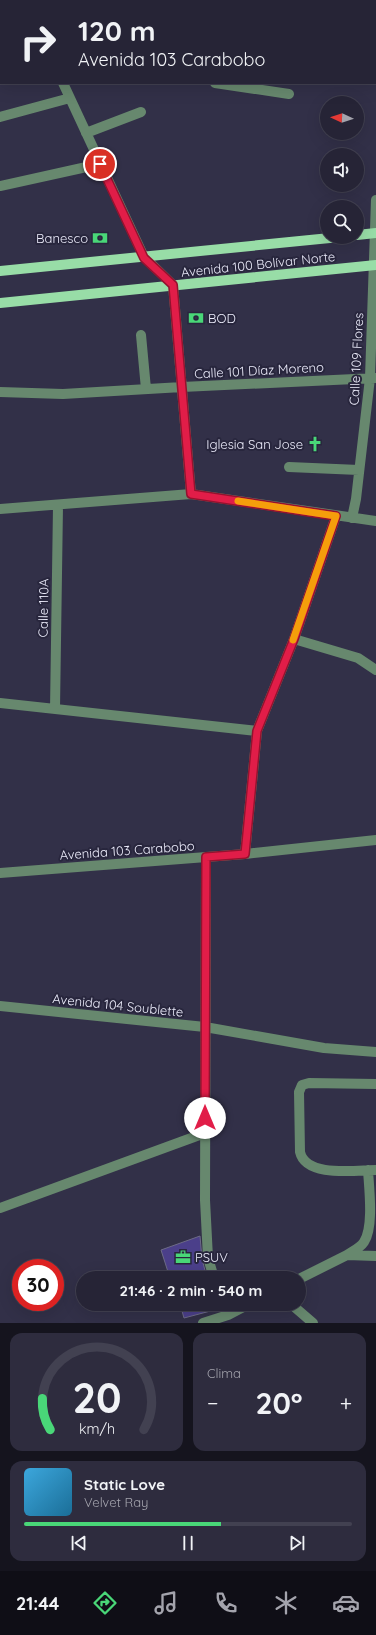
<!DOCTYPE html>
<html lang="es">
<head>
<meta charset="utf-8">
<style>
	:root { --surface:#262436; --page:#2e2c3e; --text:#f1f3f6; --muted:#a4a4ad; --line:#424151; --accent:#49d778 }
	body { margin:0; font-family:Quicksand,sans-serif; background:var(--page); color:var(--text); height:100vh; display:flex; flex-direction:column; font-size:15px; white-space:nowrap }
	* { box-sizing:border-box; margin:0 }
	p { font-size:13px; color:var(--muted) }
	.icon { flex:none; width:22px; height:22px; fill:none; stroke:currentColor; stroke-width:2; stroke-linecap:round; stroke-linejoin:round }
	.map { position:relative; height:1323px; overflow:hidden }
	.details { display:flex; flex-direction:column; gap:10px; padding:10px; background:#15141e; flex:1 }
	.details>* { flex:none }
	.banner { position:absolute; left:0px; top:0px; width:376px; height:84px; box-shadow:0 4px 16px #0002,0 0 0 1px var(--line); background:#262436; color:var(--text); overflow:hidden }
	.needle { width:26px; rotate:273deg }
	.buttons { position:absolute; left:320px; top:96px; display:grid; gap:8px }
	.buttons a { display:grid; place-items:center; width:44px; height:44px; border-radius:50%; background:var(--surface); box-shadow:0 4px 16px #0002,0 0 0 1px var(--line); font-size:20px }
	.speed { position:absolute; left:12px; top:1259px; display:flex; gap:8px; font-size:20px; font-weight:700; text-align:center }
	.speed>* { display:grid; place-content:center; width:52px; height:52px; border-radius:50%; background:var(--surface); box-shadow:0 4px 16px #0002,0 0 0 1px var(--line); line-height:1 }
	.speed .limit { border:6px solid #d22; background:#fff; color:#111 }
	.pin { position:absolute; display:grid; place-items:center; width:34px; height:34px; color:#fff; margin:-17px; border:2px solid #fff; border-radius:50%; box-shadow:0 1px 4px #0007 }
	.me { position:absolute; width:44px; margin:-22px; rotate:0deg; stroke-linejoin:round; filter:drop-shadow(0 0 3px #0008) }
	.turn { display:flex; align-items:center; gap:14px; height:84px; padding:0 12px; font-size:18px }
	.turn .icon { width:52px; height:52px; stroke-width:2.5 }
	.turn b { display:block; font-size:28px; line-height:34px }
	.big { font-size:30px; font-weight:700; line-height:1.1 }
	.details .card { flex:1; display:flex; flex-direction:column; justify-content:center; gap:6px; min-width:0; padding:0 14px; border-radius:12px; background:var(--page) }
	.details .dial { align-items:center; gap:0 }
	.dial svg { height:104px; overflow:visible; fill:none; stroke:var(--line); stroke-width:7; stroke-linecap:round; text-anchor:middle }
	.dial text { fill:var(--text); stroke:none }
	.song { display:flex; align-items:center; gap:12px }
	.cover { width:48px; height:48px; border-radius:6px; background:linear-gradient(135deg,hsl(200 70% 55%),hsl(200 70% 35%)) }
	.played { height:4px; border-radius:2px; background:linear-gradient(90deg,var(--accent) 60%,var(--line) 60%) }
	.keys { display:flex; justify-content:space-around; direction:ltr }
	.heat { display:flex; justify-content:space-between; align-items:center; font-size:22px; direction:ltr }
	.details .tiles { flex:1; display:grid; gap:10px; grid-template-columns:1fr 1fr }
	.card:last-child { grid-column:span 2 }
	.trip { position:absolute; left:76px; top:1271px; width:230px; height:40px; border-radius:20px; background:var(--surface); box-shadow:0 4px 16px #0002,0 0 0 1px var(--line); font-weight:700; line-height:40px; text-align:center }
	.menu { display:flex; height:64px; justify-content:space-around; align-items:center; background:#0f0e16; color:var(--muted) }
	.menu .icon { width:28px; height:28px }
	.menu .active { color:var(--accent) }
	.menu b { font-size:18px; color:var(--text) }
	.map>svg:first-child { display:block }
</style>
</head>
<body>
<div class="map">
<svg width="376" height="1323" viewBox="0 0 376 1323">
	<rect width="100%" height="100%" fill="#323048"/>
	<path fill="#4b3f8a" stroke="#6d6b87" d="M200,1236L202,1259L207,1278H170L161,1250Z
		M180,1304H217L218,1309L184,1318Z"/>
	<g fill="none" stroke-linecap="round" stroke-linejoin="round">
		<path stroke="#67886e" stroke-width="10" d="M27,0V1
			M182,0L193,1
			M375,17L376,18
			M63,83L144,257L173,285L191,494
			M215,83L289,94
			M0,117L70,98
			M86,133L141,112
			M0,186L100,164
			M141,335L146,389
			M0,392L63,394L182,387L376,378
			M289,467L359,470
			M0,509L191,494L376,521
			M352,518L356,499L370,378L376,200
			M294,639L358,658L376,670
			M0,703L257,731
			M55,709L58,506
			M245,854L257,731L294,639L336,516
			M206,857L205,1200L208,1258L214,1278
			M0,873L245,854L376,840
			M0,1006L205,1027L324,1048L376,1052
			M376,1084L309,1083L302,1085L299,1092L300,1152C306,1178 356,1170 376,1170
			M0,1208L205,1133
			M347,1255C353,1251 360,1248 364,1242C374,1227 369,1188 368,1170
			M299,1279L347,1255L376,1256
			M223,1304L228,1315
			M291,1304L313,1323
			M203,1323L228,1315L249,1304"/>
		<path stroke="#98dda7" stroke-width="10" d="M357,235L376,233
			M0,271L340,237
			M0,303L376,265"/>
	</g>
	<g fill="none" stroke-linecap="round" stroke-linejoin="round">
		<g stroke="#92132f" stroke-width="10">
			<path id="route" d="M100,164L144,258L173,285L191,494L336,516L294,639L257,731L245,854L206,857L205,1118"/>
		</g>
		<use href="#route" stroke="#e11d48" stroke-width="7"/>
		<path stroke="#f59e0b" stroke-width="7" d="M238,501L336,516L293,640"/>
	</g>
	<defs>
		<g id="bank-bare" transform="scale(1.2)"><path d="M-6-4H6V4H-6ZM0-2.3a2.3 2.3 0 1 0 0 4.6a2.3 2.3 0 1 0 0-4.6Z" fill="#49d778" stroke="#28263d" stroke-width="2.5" paint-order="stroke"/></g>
		<g id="church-bare" transform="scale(1.2)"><path d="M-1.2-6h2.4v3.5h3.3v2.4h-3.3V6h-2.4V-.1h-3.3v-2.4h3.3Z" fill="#49d778" stroke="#28263d" stroke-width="2.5" paint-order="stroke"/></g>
		<g id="office-bare" transform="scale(1.2)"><path d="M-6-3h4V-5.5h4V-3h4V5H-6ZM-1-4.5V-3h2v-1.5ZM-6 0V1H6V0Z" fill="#49d778" stroke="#28263d" stroke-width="2.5" paint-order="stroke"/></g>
	</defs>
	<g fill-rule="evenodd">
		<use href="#bank-bare" x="100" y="238"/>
		<use href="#bank-bare" x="196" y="318"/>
		<use href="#church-bare" x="315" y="444"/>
		<use href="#office-bare" x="183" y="1257"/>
	</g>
	<g text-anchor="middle" stroke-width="4" stroke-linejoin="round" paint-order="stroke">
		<g font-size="13" fill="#ececfb" stroke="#28263d" text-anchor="end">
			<text x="88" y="243">Banesco</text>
			<text x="208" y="323" text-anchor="start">BOD</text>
			<text x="303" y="449">Iglesia San Jose</text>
			<text x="195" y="1262" text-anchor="start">PSUV</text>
		</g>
		<g font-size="13" fill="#ececfb" stroke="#28263d">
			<text transform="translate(258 264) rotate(-6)" y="5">Avenida 100 Bolívar Norte</text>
			<text transform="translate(356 359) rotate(-87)" y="5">Calle 109 Flores</text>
			<text transform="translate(259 370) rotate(-3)" y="5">Calle 101 Díaz Moreno</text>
			<text transform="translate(43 608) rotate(-89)" y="5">Calle 110A</text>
			<text transform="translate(127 850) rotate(-4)" y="5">Avenida 103 Carabobo</text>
			<text transform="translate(118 1005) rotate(6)" y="5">Avenida 104 Soublette</text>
		</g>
	</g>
</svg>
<div class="buttons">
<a><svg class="needle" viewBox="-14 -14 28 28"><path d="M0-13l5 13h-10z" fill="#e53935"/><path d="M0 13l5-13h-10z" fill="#a4a4ad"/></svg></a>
<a><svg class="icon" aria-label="sound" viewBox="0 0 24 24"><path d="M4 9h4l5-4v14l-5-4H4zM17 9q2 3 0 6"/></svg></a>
<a><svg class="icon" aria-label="search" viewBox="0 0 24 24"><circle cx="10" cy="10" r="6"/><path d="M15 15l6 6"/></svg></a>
</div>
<div class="speed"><div class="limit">30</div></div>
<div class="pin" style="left:100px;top:164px;background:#d93025"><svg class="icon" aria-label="arrive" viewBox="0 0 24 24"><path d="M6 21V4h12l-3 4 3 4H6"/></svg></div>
<svg class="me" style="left:205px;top:1118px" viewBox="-20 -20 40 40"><circle r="19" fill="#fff"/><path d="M0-13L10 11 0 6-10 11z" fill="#e11d48"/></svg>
<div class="trip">21:46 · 2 min · 540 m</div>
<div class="banner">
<div class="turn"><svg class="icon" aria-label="right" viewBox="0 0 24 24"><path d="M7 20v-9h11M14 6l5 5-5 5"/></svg><div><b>120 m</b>Avenida 103 Carabobo</div></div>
</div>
</div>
<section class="details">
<div class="tiles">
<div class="card dial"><svg viewBox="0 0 100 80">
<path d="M14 69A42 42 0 1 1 86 69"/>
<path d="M14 69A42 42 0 0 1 8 45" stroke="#49d778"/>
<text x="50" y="56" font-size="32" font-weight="700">20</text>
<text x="50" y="72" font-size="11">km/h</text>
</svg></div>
<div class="card"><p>Clima</p>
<div class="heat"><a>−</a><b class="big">20°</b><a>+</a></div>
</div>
<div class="card">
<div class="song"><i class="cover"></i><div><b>Static Love</b><p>Velvet Ray</p></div></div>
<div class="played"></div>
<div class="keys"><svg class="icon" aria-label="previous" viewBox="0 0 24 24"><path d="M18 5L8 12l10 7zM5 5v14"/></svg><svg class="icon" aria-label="pause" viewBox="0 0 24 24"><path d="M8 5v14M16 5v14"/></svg><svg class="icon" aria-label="next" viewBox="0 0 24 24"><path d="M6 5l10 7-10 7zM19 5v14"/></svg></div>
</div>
</div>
</section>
<nav class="menu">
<b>21:44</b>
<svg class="icon active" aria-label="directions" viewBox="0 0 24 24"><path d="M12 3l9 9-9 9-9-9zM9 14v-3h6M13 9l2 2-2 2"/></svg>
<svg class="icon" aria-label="music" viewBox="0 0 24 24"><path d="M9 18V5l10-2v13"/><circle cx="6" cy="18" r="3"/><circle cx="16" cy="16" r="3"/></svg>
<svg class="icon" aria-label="phone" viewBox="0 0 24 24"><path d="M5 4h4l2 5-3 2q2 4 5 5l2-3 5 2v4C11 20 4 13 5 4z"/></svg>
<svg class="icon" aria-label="climate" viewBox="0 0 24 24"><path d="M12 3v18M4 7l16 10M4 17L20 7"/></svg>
<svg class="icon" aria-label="car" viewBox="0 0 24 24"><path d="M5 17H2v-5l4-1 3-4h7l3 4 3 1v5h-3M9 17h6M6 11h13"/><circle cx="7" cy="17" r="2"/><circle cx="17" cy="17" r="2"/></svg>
</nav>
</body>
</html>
